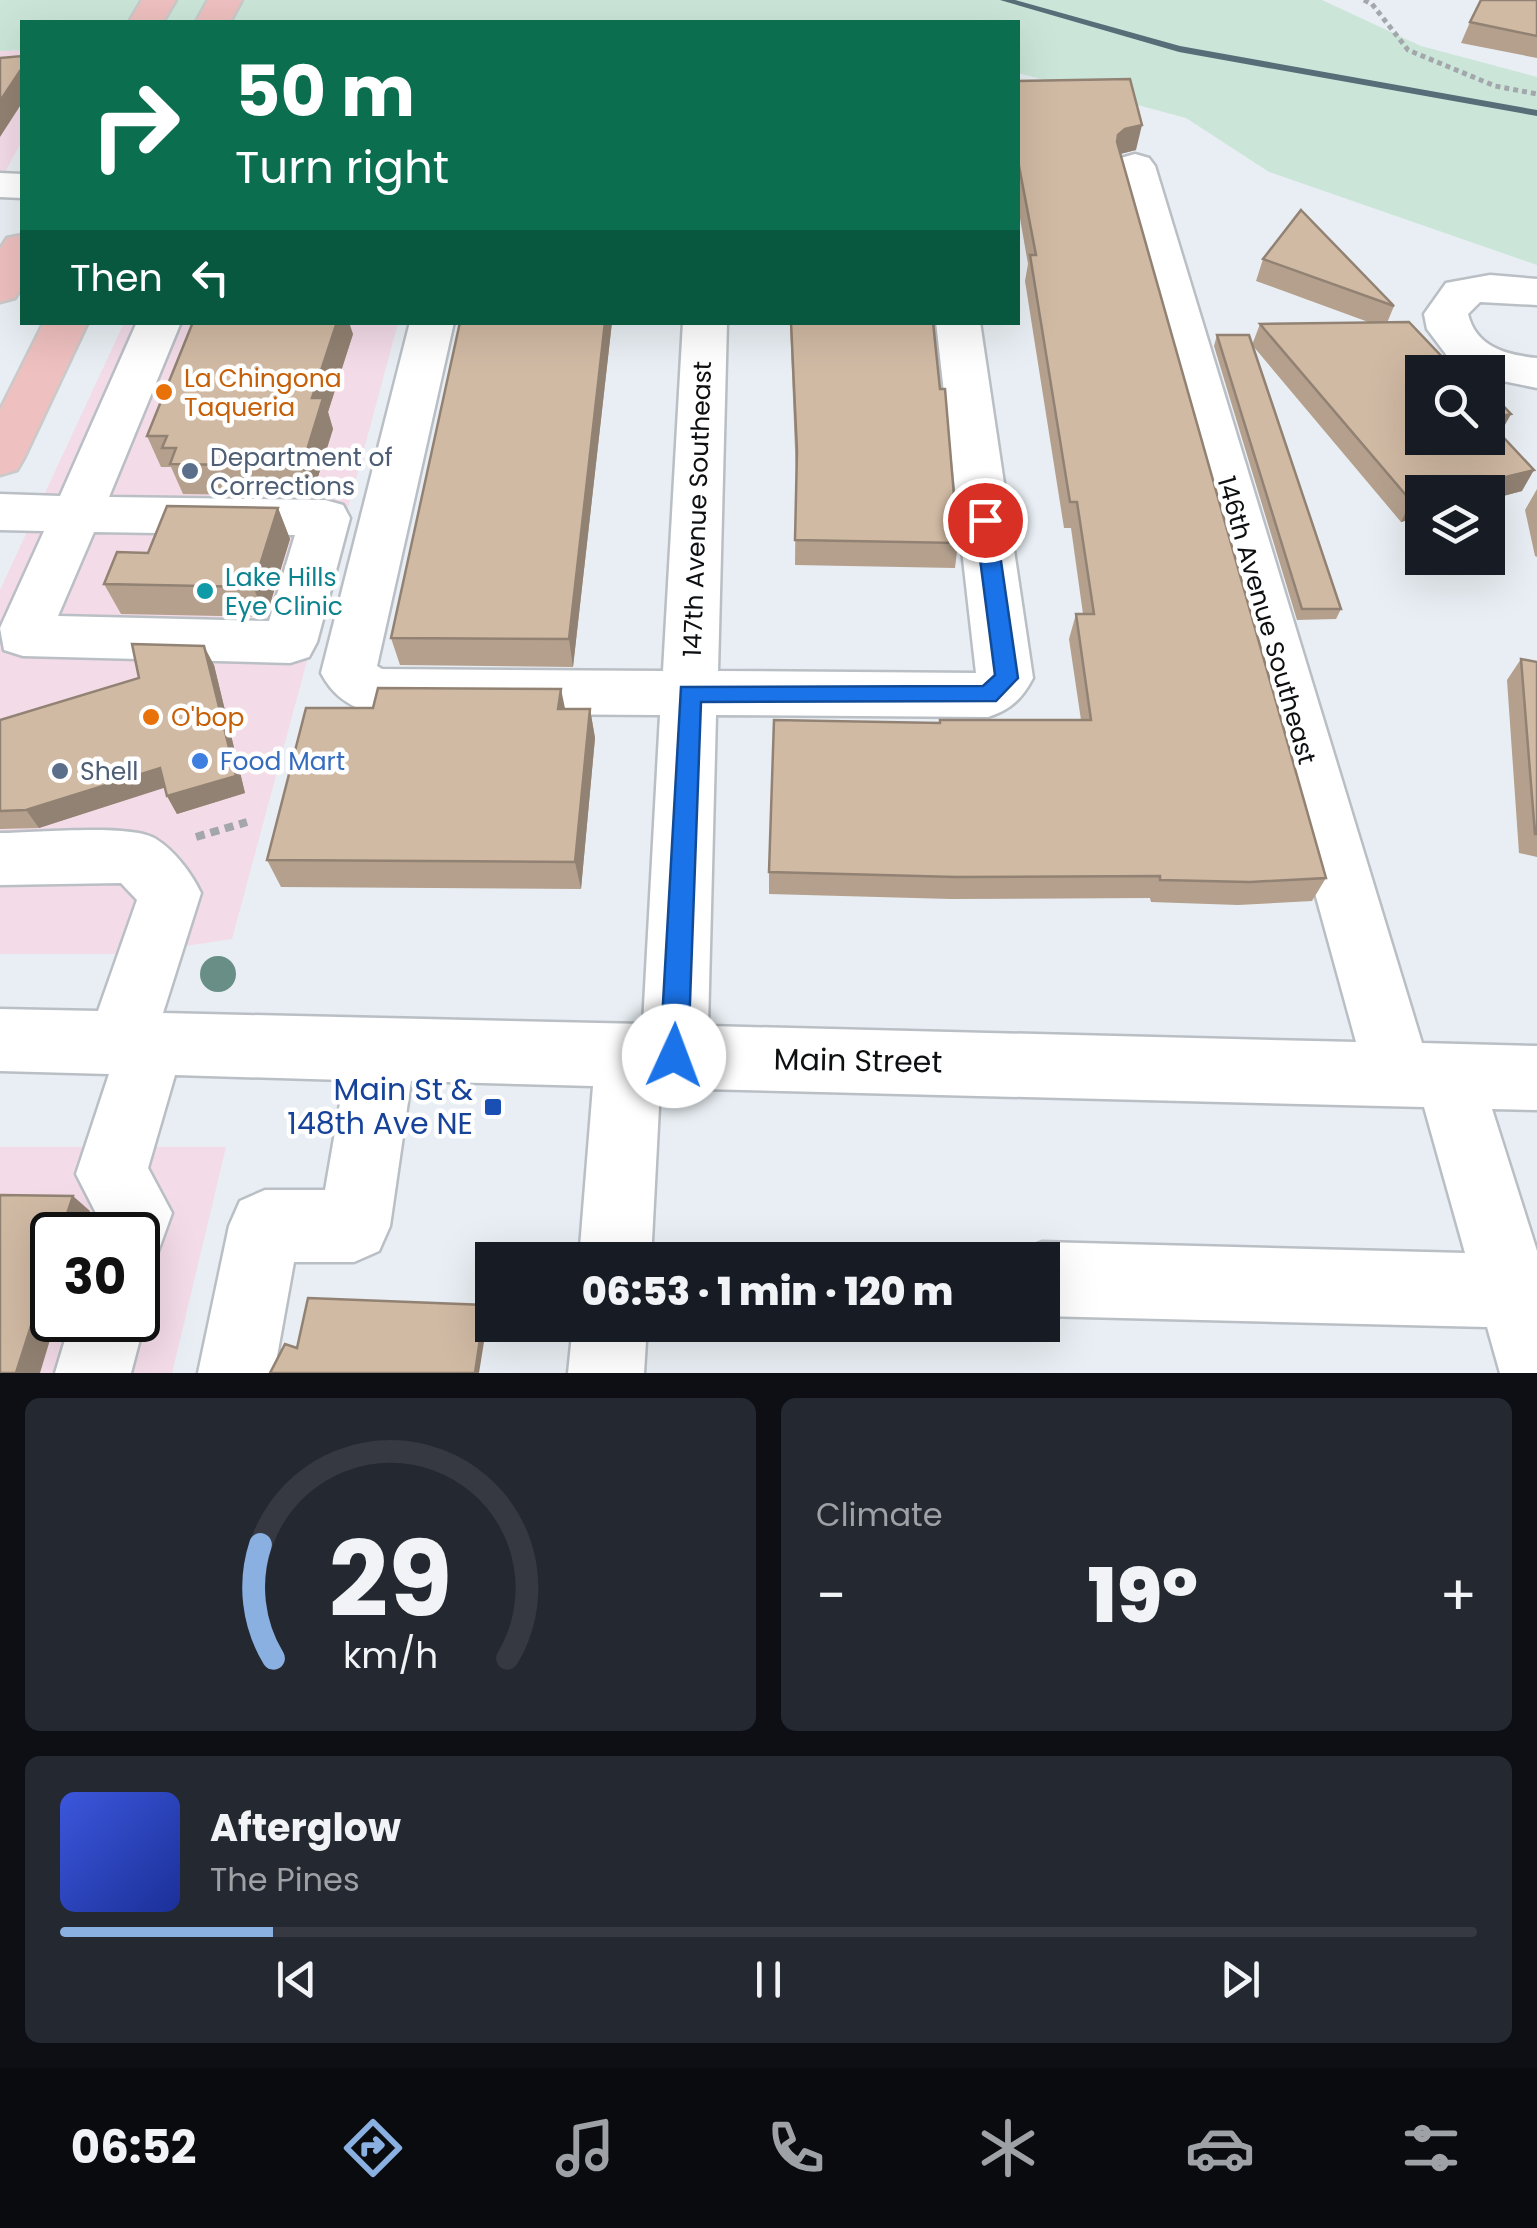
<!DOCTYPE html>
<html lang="en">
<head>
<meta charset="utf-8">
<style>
	:root { --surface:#171b24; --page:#242831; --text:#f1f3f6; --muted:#9ea1a6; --line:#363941; --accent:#89b0e1 }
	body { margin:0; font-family:Poppins,sans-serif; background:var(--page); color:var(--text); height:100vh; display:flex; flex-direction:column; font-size:38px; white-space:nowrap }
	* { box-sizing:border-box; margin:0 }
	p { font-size:32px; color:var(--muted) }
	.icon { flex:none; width:55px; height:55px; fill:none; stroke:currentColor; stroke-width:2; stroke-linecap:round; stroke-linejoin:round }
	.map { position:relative; height:1373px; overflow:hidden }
	.drawer { display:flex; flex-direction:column; gap:25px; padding:25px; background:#0d0f14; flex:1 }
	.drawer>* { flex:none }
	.top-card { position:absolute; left:20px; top:20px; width:1000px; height:305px; border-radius:0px; box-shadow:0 10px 40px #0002; background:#0b6e4f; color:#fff; overflow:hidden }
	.fabs { position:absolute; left:1405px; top:355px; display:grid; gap:20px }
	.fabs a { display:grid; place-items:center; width:100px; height:100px; border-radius:0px; background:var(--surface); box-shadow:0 10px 40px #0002; font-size:50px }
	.speed { position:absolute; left:30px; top:1212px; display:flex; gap:20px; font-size:50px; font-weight:700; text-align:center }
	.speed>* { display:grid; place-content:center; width:130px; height:130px; border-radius:50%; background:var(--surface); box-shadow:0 10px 40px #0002; line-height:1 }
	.speed .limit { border:5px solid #111; border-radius:15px; background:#fff; color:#111 }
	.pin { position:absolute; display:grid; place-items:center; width:85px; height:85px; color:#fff; margin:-42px; border:5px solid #fff; border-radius:50%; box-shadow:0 2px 10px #0007 }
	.me { position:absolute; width:110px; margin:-55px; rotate:2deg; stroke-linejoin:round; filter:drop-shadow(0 0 8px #0008) }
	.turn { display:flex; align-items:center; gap:35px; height:210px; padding:0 50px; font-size:45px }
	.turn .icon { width:130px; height:130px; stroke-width:2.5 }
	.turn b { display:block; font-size:70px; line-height:85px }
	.then { display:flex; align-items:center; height:95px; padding:0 50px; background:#0003; gap:20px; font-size:38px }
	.big { font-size:75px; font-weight:800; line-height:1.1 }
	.drawer .card { flex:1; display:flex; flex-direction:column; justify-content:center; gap:15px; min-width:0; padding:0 35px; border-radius:15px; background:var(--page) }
	.drawer .dial { align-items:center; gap:0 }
	.dial svg { height:260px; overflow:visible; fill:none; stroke:var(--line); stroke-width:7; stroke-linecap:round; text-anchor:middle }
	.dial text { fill:var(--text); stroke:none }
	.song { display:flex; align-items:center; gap:30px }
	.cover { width:120px; height:120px; border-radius:15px; background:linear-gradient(135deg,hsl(230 70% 55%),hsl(230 70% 35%)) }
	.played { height:10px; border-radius:5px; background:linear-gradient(90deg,var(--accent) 15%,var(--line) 15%) }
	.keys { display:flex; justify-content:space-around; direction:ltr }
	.heat { display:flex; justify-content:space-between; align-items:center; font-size:55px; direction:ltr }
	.drawer .tiles { flex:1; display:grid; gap:25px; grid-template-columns:1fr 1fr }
	.card:last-child { grid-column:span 2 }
	.trip { position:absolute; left:475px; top:1242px; width:585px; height:100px; border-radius:0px; background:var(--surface); box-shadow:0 10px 40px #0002; font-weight:800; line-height:100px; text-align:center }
	.tabs { display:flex; height:160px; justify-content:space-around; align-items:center; background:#090b0e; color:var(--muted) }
	.tabs .icon { width:70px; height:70px }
	.tabs .active { color:var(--accent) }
	.tabs b { font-size:45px; color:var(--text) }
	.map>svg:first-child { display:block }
</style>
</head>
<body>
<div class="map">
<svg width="1537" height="1373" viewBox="0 0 1537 1373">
	<rect width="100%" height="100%" fill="#e8eef3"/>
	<path fill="#f3dbe7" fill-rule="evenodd" d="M22,50V141L0,181V51Z
		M124,323H398L232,939L131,954H0V590Z
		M0,1147H226L172,1373H0ZM52,1235H138V1320H52Z"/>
	<path fill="#cbe6d9" d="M0,0H1322L1421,46L1537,77V265L1269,172L1186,118L1018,73V22H22V50L0,51Z"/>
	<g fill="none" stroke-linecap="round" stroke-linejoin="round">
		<path fill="#576e78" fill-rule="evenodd" d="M1000,0H1015L1180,46L1537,110V116L1179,52Z"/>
		<g stroke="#b9bfc4" stroke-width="5">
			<path id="minor" d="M1135,154L1149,158L1155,166L1422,1043L1537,1046V1110L1492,1109L1537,1251V1373H1500L1487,1327L1042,1316V1260H1013L1016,1253L1042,1242L1465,1253L1424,1107L660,1088L651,1260H579L593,1086L411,1081L390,1226L379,1251L354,1262H294L274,1373H198L229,1226L240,1201L265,1190H325L344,1080L175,1075L148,1168L172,1213L155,1260L138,1268V1235H94L99,1219L76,1174L109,1074L0,1071V1009L98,1011L137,900L121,883L0,885V833C33,833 132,823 156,839C175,851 192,874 201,893L163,1013L643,1024L660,715L370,713C347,705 332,694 321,673L410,322H454L377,666L382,669L663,671L683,322H727L718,671L976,673L936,322H980L1033,678C1022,699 1010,710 988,717L716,715L708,1026L1356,1042L1115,166L1121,158Z
				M0,173L22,174V198L0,197Z
				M1490,275L1537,279V305L1480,302L1468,314C1476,347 1506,355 1537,358V388L1488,378V372H1472L1451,361L1427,329L1424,314L1446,283Z
				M137,322H181L109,497L325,500L343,505L350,518L317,642L309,657L290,663L23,656L4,650L0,628L44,531L0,530V494L60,496ZM94,532L295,535L269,621L58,616Z
				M138,1301L145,1320L131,1373H55L71,1320H138Z
				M573,1325H647L644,1373H568Z"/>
		</g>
		<g stroke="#cacacb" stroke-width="5">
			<path id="major" d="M142,0H176L163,22H129Z
				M208,0H242L230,22H196Z
				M22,235V287L15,298L0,302V249L7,238Z
				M44,322H88L24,458L17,470L0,475V410Z"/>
		</g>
		<path stroke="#a3a7ab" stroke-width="5" stroke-dasharray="5 4" stroke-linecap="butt" d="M1364,0L1372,4L1408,50L1495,86L1537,94"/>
		<path stroke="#a3a7ab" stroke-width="8" stroke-dasharray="9 6" stroke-linecap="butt" d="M196,837L247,822"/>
		<use href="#minor" fill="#fff" fill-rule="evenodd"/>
		<use href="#major" fill="#eec0bf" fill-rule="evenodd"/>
	</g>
	<circle fill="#688e86" cx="218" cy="974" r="18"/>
	<path fill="#b4a08d" d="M1537,0V58L1461,43L1470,22Z
		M1018,81L1136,150L1120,154L1326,878L1312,901L1238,905L1151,902L1150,898L951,899L769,894V872L939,723L1081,720L1069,639L1076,614H1083L1071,528H1064L1025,281L1028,264L1018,207Z
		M1263,259L1394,306L1387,323L1451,366L1511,414L1500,434L1522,491L1488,500V492H1422V516L1401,522L1253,346L1341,609L1336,619L1297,620L1214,346L1217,335L1252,345L1260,324L1371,323L1256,281Z
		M612,322L573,667L400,665L391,638Z
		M790,322H933L958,543L955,568L795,565L796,476Z
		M353,334L328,412L333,429L312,496L183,494L171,467H161L147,436Z
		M1537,489V557L1535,556L1525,510Z
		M278,508L290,539L266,617L121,614L104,584L148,553Z
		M1521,659L1537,662V857L1519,853L1507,680Z
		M214,665L245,793L177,814L167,796L164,787L39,828L0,829V720Z
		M565,709H590L595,738L581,889L281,887L267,860Z"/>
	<path fill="#928273" d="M22,68V103L0,137V101Z
		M1142,125L1136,150L1120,154L1112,160L1118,135L1125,129Z
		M337,322H349L353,334L328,412L333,429L312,496L302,466L312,398Z
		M605,322H612L573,667L569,639Z
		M1511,414L1499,435L1488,438V419Z
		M1534,470L1522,491L1488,500V492H1443Z
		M1422,498V516L1401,522L1411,501Z
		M278,508L290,539L266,617L253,587Z
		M204,646L214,665L245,793L177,814L167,796Z
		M561,689L567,718L558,709Z
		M590,709L595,738L581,889L575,862Z
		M160,768L170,786L39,828L26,810Z
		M73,1196L90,1211L83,1235H60Z
		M52,1260V1320H56L40,1373H16Z
		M485,1305L489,1311L479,1373H475Z"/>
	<path fill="#d1baa4" stroke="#928273" stroke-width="2.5" d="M1481,0H1537V36L1470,22Z
		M22,56V68L0,101V58Z
		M1130,79L1142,125L1125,129L1118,135L1117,142L1326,878L1250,882L1160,880V876L956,877L769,872L774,720L940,723V720H1091L1076,614H1094L1077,502H1070L1030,255H1036L1018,161V81Z
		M1301,210L1394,306L1263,259Z
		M193,322H337L312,398H323L302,466L170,464L176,448H162L167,436H147Z
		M460,322H605L569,639L391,638Z
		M791,322H933L940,389H945L958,543L795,540L797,451Z
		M1409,322L1451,366L1462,363L1471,372H1422V438H1488V421L1534,470L1443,492H1422V498L1411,501L1260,324Z
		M1217,335H1249L1341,609H1302Z
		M1488,390L1511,414L1488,419Z
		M167,506L278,508L253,587L104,584L117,552L148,553Z
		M132,644L204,646L236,776L167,796L160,768L26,810L0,811V720L139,678Z
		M1521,659L1537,662V834H1535Z
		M378,688L561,689L558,709H590L575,862L267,860L306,708H373Z
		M0,1195L73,1196L60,1235H52V1260L16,1373H0Z
		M308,1298L485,1305L475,1373H270L285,1344L297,1348Z"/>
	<path fill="#1a73e8" stroke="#114b97" stroke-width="2.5" d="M985,512L995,520L1018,678L996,701L701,702L688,1056L684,1065L674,1069L664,1065L660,1056L681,687L983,686L995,675L975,520Z"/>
	<g fill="#e8710a" stroke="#fff" stroke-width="4">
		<circle cx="164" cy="392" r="10"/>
		<circle cx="151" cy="717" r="10"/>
	</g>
	<g fill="#5c6f8a" stroke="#fff" stroke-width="4">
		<circle cx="190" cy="471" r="10"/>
		<circle cx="60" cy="771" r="10"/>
	</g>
	<circle fill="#0f9aa8" stroke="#fff" stroke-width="4" cx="205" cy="591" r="10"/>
	<circle fill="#3f7fe0" stroke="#fff" stroke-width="4" cx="200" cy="761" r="10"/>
	<rect fill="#1a4fb4" stroke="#fff" stroke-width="4" x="483" y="1097" width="20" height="20" rx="5"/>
	<g text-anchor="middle" stroke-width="9" stroke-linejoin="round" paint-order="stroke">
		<g font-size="25" fill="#c56008" stroke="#fff" text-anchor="start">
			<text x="184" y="387">La Chingona<tspan x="184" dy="29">Taqueria</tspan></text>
			<text x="171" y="726">O'bop</text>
		</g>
		<g font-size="25" fill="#4e5e75" stroke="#fff" text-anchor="start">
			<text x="210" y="466">Department of<tspan x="210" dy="29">Corrections</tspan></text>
			<text x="80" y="780">Shell</text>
		</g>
		<g font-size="25" fill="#0d0f11" stroke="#fff">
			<text transform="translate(697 509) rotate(-88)" y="9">147th Avenue Southeast</text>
			<text transform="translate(1267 620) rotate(74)" y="9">146th Avenue Southeast</text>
		</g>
		<g font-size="25" fill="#0d838f" stroke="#fff" text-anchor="start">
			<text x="225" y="586">Lake Hills<tspan x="225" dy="29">Eye Clinic</tspan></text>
		</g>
		<g font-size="25" fill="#366cbe" stroke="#fff" text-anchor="start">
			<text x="220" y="770">Food Mart</text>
		</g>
		<g font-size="30" fill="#0d0f11" stroke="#fff">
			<text transform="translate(858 1061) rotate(1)" y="10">Main Street</text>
		</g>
		<g font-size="30" fill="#164399" stroke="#fff" text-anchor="end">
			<text x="473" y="1100">Main St &amp;<tspan x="473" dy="34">148th Ave NE</tspan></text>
		</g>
	</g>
</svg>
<div class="fabs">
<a><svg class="icon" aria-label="search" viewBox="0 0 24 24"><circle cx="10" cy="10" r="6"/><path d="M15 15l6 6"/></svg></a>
<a><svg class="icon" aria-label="layers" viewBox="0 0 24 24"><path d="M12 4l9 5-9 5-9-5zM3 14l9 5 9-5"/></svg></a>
</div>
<div class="speed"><div class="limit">30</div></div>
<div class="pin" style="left:985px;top:520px;background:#d93025"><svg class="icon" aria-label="arrive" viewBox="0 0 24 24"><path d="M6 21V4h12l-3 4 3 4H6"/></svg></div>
<svg class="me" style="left:674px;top:1056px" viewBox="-20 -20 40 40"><circle r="19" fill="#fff"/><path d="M0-13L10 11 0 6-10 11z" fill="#1a73e8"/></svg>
<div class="trip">06:53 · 1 min · 120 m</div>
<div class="top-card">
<div class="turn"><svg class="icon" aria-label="right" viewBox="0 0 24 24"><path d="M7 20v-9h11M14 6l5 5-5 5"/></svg><div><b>50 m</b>Turn right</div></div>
<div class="then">Then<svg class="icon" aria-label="left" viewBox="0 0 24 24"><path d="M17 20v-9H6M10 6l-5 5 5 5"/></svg></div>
</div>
</div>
<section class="drawer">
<div class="tiles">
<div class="card dial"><svg viewBox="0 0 100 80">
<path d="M14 69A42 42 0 1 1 86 69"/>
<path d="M14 69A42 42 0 0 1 10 34" stroke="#89b0e1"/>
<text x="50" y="56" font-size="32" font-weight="700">29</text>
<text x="50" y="72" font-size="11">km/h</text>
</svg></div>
<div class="card"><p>Climate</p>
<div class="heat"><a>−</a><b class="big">19°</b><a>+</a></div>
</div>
<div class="card">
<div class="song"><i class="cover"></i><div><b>Afterglow</b><p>The Pines</p></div></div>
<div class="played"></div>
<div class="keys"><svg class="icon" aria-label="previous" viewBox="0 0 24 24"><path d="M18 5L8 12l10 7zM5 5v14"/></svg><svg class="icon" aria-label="pause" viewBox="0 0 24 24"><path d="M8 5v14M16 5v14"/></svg><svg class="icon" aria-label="next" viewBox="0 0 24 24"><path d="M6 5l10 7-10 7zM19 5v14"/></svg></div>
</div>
</div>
</section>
<nav class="tabs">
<b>06:52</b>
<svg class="icon active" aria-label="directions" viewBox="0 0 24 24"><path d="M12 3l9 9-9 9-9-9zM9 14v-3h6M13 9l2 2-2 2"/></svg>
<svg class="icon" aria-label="music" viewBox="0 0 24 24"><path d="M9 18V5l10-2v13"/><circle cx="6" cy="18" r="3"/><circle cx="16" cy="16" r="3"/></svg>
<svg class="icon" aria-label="phone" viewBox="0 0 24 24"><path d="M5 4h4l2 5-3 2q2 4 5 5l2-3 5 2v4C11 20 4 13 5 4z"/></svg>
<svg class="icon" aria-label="climate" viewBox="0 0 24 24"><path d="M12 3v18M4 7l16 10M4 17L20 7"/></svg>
<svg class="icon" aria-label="car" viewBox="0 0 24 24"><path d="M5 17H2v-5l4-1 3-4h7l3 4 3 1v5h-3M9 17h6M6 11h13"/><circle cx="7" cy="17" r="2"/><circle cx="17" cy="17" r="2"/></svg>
<svg class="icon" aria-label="filters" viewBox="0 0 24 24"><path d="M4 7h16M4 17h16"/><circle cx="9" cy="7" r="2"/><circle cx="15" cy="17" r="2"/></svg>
</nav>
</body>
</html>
